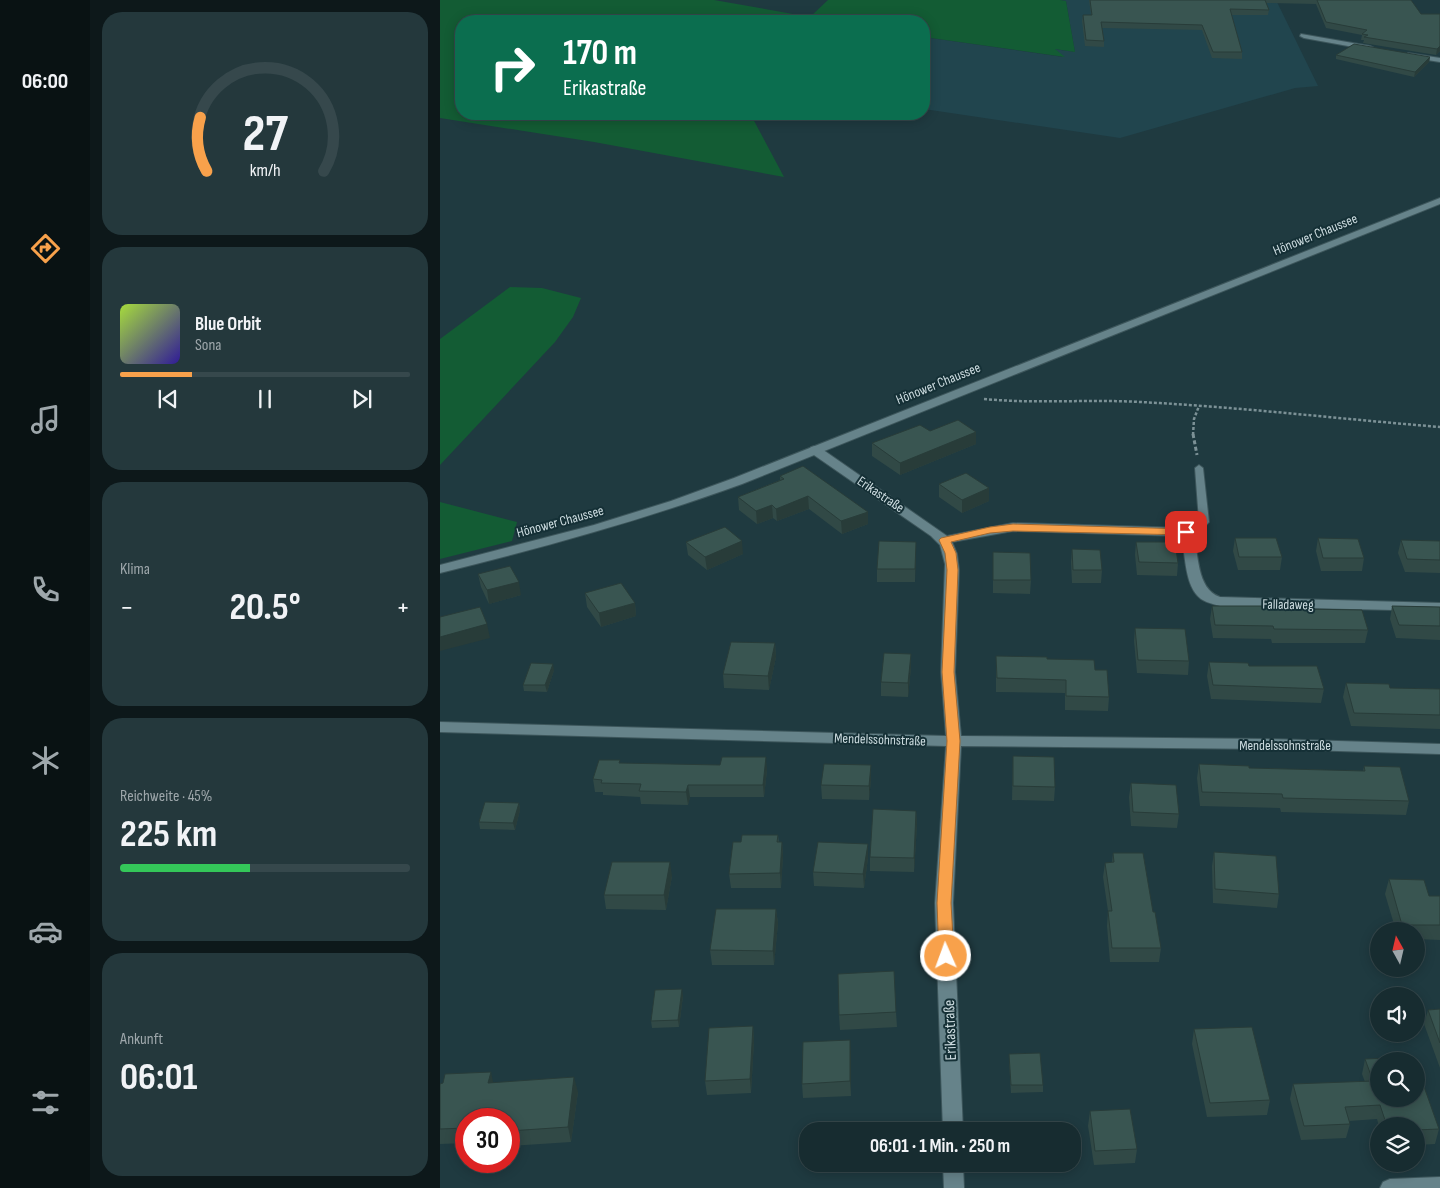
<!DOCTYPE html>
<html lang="de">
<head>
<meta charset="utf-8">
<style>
	:root { --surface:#172c30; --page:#24383c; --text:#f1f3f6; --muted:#9ea7ab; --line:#36484c; --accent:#f8a14b }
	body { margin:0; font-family:"Sofia Sans Condensed",sans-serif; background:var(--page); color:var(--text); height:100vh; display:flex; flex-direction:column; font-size:19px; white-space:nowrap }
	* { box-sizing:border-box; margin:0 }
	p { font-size:16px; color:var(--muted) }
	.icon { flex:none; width:28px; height:28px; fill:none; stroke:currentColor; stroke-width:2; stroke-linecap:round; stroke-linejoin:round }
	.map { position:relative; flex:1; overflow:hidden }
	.panel { display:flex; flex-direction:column; gap:12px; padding:12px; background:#0d181a; width:350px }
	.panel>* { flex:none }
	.guide { position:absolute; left:15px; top:15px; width:475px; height:105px; border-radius:20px; box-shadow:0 2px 12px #0003,0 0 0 1px var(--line); background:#0b6e4f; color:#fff; overflow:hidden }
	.needle { width:32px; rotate:352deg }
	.tools { position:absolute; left:930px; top:922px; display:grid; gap:10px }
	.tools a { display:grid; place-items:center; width:55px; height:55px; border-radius:50%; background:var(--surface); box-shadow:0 2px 12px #0003,0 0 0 1px var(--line); font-size:25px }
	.speed { position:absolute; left:15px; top:1108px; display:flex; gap:10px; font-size:25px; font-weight:700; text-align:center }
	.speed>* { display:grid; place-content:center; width:65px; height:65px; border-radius:50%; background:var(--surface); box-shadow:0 2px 12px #0003,0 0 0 1px var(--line); line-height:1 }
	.speed .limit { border:8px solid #d22; background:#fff; color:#111 }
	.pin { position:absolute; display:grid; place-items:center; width:42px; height:42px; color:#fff; margin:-21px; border-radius:10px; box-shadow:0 2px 8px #0006 }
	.me { position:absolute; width:55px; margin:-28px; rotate:358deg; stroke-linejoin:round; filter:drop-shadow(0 0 4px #0008) }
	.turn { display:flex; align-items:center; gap:18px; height:105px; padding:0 25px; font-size:22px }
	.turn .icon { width:65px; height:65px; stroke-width:2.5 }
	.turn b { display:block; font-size:35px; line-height:42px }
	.big { font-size:38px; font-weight:700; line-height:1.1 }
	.panel .card { flex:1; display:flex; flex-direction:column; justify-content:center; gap:8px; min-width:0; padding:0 18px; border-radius:20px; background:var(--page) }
	.panel .dial { align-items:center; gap:0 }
	.dial svg { height:130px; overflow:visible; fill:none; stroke:var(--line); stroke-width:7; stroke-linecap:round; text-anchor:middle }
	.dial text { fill:var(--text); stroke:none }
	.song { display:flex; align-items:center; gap:15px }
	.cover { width:60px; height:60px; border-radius:8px; background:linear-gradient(135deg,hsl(80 70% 55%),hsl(250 70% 35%)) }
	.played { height:5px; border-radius:2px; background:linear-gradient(90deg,var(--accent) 25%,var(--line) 25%) }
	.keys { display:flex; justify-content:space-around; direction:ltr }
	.heat { display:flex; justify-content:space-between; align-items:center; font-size:28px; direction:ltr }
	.charge { height:8px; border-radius:4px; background:linear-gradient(90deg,#34c759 45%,var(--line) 0) }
	.trip { position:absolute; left:359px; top:1122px; width:282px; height:50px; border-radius:20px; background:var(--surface); box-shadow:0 2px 12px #0003,0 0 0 1px var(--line); font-weight:700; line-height:50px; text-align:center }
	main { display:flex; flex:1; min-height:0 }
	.tab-bar { display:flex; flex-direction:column; width:90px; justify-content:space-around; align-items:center; background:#091213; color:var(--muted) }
	.tab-bar .icon { width:35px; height:35px }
	.tab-bar .on { color:var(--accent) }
	.tab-bar b { font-size:22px; color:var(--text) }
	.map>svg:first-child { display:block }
</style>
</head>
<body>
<main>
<nav class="tab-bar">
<b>06:00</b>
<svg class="icon on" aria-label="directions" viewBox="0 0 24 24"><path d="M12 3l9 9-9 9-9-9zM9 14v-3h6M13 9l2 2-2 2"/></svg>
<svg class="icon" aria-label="music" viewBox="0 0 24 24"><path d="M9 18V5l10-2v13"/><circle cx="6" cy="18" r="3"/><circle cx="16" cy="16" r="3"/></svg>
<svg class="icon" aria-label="phone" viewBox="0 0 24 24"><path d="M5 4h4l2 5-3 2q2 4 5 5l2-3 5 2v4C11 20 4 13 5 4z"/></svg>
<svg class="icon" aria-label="climate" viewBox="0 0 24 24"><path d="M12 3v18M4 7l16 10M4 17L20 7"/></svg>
<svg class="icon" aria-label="car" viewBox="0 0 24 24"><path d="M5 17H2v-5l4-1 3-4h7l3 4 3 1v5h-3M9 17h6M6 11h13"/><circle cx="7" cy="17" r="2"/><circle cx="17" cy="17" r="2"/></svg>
<svg class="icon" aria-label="filters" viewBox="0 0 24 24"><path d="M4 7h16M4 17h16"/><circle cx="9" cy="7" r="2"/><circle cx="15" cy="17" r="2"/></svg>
</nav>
<section class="panel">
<div class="card dial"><svg viewBox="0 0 100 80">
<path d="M14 69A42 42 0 1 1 86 69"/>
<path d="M14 69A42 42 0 0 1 10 36" stroke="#f8a14b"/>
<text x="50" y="56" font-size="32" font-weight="700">27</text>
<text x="50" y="72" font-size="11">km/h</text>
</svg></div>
<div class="card">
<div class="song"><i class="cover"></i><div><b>Blue Orbit</b><p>Sona</p></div></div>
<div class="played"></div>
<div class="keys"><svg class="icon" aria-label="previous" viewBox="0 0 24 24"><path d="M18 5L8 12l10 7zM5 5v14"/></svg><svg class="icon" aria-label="pause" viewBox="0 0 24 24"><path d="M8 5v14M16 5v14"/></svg><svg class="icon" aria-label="next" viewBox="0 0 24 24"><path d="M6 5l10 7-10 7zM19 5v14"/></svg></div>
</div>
<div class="card"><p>Klima</p>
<div class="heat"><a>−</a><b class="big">20.5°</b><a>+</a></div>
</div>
<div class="card"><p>Reichweite · 45%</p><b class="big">225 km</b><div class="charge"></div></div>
<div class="card"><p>Ankunft</p><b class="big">06:01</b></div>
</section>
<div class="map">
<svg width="1000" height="1188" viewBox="0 0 1000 1188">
	<rect width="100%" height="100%" fill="#1f3a40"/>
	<path fill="#21454e" d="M620,0H836L878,86L855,88L680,138L484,109V37L623,57L614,49L635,52L626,1Z"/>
	<path fill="#135c34" d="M0,0H274L370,17L388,0H620L626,1L635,52L615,49L625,57L484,37V21H21V114H314L312,117L344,177L154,142L0,118Z
		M70,287L102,288L141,298L133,317L115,342L0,465V339Z
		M0,502L77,522L72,541L0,559Z"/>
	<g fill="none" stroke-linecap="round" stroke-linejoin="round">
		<g stroke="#3d565b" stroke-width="2">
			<path id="service" d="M759,465L763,468L769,522C762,531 754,536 743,534L741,532L743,530L753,528L759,521L755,468Z"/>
		</g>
		<g stroke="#3d565b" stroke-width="2">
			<path id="minor" d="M861,34L930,46L934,48L930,50L864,38L860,36Z
				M968,53L1000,58V62L968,57Z
				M375,446L379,447L507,536L573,523L746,528L753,532C759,553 756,589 780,597L1000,603V611L780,606C774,604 767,603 761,599C744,586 746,555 741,536L573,531L512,542L517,554L519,570L515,672L521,736L827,739L1000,744V754L827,749L521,746L513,903L523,1131H503L495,903L506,746L0,732V722L506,736L501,672L505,564L500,545L491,536L371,453L369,450L371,447Z
				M503,1164H523L524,1188H504Z
				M1000,1177V1188H940L943,1182L950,1179Z"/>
		</g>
		<g stroke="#3d565b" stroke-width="2">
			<path id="tertiary" d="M1000,198V204L302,484C203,520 102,548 0,573V565L154,525L231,501L294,478Z"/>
		</g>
		<path stroke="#7c9196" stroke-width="2.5" stroke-dasharray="3 2" stroke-linecap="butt" d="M544,399C596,404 648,399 700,402C800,407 900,419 1000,427
			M753,435L754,419L759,406"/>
		<path stroke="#7c9196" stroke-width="3" stroke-dasharray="4 2.5" stroke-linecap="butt" d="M753,434L757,455"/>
		<use href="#service" fill="#66838a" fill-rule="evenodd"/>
		<use href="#minor" fill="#66838a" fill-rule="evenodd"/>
		<use href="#tertiary" fill="#66838a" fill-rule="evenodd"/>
	</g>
	<path fill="#314946" d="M649,0H971L1000,51L996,55L923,43L924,40H921L922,35L886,28L876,4L826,3L829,10L828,15H791L802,52V59L772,58L762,30L662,28L664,41V47L645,46L642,21L643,15H651Z
		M896,55L990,57L989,62L974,77L896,59Z
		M490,431L536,432V444L460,475L432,456V443Z
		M340,476L428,512V524L402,534L369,509L337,521L333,518L317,524L299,510L298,497L340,480Z
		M499,484L549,488V501L522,513L499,497Z
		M795,538L842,557L840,570H798L793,551Z
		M878,538L924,558L922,571H881L876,551Z
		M961,540L1000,541V573L965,572L958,553Z
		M246,542L303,554L267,570L248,555Z
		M476,542L475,582H437V569Z
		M696,542L738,563L737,576L697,575L695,555Z
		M632,549L662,570L661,583H632L631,562Z
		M553,552L591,580L590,594L553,593Z
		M38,574L81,595L49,604L41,587Z
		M145,593L195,603L196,616L161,627L147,607Z
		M772,606L863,609L928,630L925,643H832L831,639L773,638L770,619Z
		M952,606L1000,607V640L956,638L950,619Z
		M695,628L749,661L748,675L697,673L694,641Z
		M335,643L336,657L329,690L284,688L283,674Z
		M556,656L607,659L655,670L669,697L668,711L625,710V693L556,692Z
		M769,662L809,666L884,689L881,703L771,699L767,676Z
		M471,667L468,697L441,696V682Z
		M114,670L107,692L84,691L83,685Z
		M906,683L950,688L1000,689V729L911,726L903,697Z
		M573,756L615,787L614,801L572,800Z
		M180,760V763L327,770L324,797H250L248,805L201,804L200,797L163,795V792H155L153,779Z
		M759,764L809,768L923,771L924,766L969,801L966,815L841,812L840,808L760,806L757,778Z
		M431,779L429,800L382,799L381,785Z
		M691,783L739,814L737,828L691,826L689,797Z
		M79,803L80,810L75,830L40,829L39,822Z
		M476,811L477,825L474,872L430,871V857Z
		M338,835L339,842H342L343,856L341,888H291L289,874L301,842Z
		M774,852L839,894L837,908L773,903L772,866Z
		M673,853L713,912L721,948L719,962H670L667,926L668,911L663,877L665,863L672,862Z
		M428,858L424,888L374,886L373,872Z
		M232,876L226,910L166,909L164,895Z
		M949,879L989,896H1000V940L976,939V931H956L945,894Z
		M336,909L338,923L334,965H272L270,950Z
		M243,996L239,1027L212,1028L211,1021Z
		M1000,1009V1068L984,1024L988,1010Z
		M456,1012L457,1027L400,1030L399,1015Z
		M313,1026L314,1041L311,1093L267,1095L265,1081Z
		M754,1029L830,1100L827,1115L767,1117L752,1044Z
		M411,1054V1096L363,1098L362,1084Z
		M569,1054L603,1085V1092L571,1093L569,1061Z
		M925,1059L999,1129L995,1144L976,1145V1126H939L937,1119L909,1121L910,1124L906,1138L861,1140L850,1099L853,1084L925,1082L922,1074Z
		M53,1083L138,1092L131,1142L70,1146L69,1141V1119H26V1143L0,1144V1084Z
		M650,1111L697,1149L695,1163L654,1165L648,1126Z"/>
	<path fill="#283c39" d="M1000,46V51L996,55L997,49Z
		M990,57L989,62L974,77L975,72Z
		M536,432V444L460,475V463Z
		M549,488V501L522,513V500Z
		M368,496L369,509L337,521L336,509Z
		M332,505L333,518L317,524L316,511Z
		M428,512V524L402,534L401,521Z
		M302,541L303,554L267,570L265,557Z
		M476,542V555L475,582V569Z
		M79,582L81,595L49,604L47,590Z
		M195,603L196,616L161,627L159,613Z
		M47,624L50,638L0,651V637Z
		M335,643L336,657L329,690L328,676Z
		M471,654V667L468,697V683Z
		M113,664L114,670L107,692L105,685Z
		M326,757L327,770L324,797L323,785Z
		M431,765V779L429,800V786Z
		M248,785L250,797L248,805L246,792Z
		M79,803L80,810L75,830L73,823Z
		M476,811L477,825L474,872V858Z
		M342,842L343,856L341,888L340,873Z
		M428,844V858L424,888L423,874Z
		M230,862L232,876L226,910L224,895Z
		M336,909L338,923L334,965L333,951Z
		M242,989L243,996L239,1027L238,1020Z
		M313,1026L314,1041L311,1093L310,1079Z
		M410,1040L411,1054V1096L410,1081Z
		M51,1072L54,1086L48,1083Z
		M134,1077L138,1092L131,1142L128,1127Z"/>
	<path fill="#395551" stroke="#283c39" d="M650,0H825L829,10L790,9L802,52H773L762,25L661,22L664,41L646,40L643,15H652Z
		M877,0H971L981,14H1000V46L997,49L924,37L928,35L922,34L927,30L886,22Z
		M914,44L990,57L975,72L896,55Z
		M518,420L536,432L460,463L432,443L480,425L490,431Z
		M363,466L428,512L401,521L368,496L336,509L332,505L316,511L298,497L344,479L340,476Z
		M526,473L549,488L522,500L499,484Z
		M285,527L302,541L265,557L246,542Z
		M795,538H836L842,557H799Z
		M878,538L918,539L924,558H883Z
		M961,540L1000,541V560L967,559Z
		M439,541L476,542L475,569H437Z
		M696,542H735L738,563L699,562Z
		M632,549L660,550L662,570H633Z
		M553,552L590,553L591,580H553Z
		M70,566L79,582L47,590L38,574Z
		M181,583L195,603L159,613L145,593Z
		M772,606H862L863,609L922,610L928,630L834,629L833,626L775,625Z
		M952,606L1000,607V626L959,625Z
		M40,607L47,624L0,637V617Z
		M695,628L745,629L749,661L698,660Z
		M291,642L335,643L328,676L283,674Z
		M444,653L471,654L468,683L441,682Z
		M556,656L607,657V659L654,660L655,670H667L669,697L626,696V680L557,678Z
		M769,662L808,663L809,666H877L884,689L773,685Z
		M91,663L113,664L105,685H83Z
		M906,683L949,684L950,688L1000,689V715L914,713Z
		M573,756L614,757L615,787L573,786Z
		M282,757H326L323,785H248L246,792L199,791L201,784L161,783L162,780L153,779L159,760H180L179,763L280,765Z
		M384,764L431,765L429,786L381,785Z
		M759,764L809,766V768L925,771L924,766L960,767L969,801L843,798L842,794L762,792Z
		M691,783L736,785L739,814L693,812Z
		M45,802L79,803L73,823L39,822Z
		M433,809L476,811L474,858L430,857Z
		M302,835H338L337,842H342L340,873L289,874L293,842H301Z
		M378,842L428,844L423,874L373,872Z
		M774,852L836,856L839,894L775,889Z
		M673,853H703L713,912H715L721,948H672L668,911H672L665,863L674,862Z
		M172,862H230L224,895H164Z
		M949,879L984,880L989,896H1000V925H962Z
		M276,909H336L333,951L270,950Z
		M454,971L456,1012L399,1015L398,974Z
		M242,989L238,1020L211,1021L215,990Z
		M1000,1009V1043L988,1010Z
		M313,1026L310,1079L265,1081L269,1028Z
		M812,1027L830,1100L770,1103L754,1029Z
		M410,1040V1081L362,1084L363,1042Z
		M600,1053L603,1085H571L569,1054Z
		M974,1057L975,1061H939V1099H976V1064L999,1129L976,1130V1126H947L940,1105L905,1107L910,1124L864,1126L853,1084L933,1081L925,1059Z
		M51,1072L48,1083L134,1077L128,1127L69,1131V1119H26V1128L0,1129V1084L3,1083L5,1074Z
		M690,1109L697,1149L655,1151L650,1111Z"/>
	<path fill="#f8a14b" stroke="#a16931" d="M573,524L746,529L752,532L746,535L573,531L550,533L511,542L516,553L518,570L514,672L520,741L511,903L514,956L512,961L506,962L501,961L499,956L497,903L507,741L502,672L507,570L505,553L499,540L501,538L550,527Z"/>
	<g text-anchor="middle" stroke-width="4" stroke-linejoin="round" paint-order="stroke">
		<g font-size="14" fill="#cedde1" stroke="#153036">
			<text transform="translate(875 234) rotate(-22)" y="5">Hönower Chaussee</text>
			<text transform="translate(498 383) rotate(-22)" y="5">Hönower Chaussee</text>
			<text transform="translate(441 494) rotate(34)" y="5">Erikastraße</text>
			<text transform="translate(120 521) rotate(-15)" y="5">Hönower Chaussee</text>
			<text transform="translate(848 604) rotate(1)" y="5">Falladaweg</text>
			<text transform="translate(440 739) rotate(2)" y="5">Mendelssohnstraße</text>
			<text x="845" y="750">Mendelssohnstraße</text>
		</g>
		<g font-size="16" fill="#cedde1" stroke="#153036">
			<text transform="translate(509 1030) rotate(-92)" y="6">Erikastraße</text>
		</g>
	</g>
</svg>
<div class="tools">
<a><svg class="needle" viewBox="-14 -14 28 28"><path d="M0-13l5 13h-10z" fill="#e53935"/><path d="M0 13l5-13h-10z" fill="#9ea7ab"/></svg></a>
<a><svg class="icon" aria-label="sound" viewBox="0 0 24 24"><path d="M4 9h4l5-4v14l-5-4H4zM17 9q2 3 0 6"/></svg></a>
<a><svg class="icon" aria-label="search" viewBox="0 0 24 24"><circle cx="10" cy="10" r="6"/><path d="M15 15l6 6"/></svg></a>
<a><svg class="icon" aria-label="layers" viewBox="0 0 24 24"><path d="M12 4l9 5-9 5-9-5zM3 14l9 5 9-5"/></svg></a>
</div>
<div class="speed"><div class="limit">30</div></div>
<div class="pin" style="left:746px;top:532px;background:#d93025"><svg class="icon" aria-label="arrive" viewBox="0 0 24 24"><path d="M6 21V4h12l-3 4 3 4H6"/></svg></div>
<svg class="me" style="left:506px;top:956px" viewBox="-20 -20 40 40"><circle r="17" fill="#f8a14b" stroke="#fff" stroke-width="3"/><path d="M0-11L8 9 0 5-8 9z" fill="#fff"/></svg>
<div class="trip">06:01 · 1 Min. · 250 m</div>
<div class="guide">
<div class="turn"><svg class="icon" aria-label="right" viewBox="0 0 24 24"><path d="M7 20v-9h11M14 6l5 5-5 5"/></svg><div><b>170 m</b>Erikastraße</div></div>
</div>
</div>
</main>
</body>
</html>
